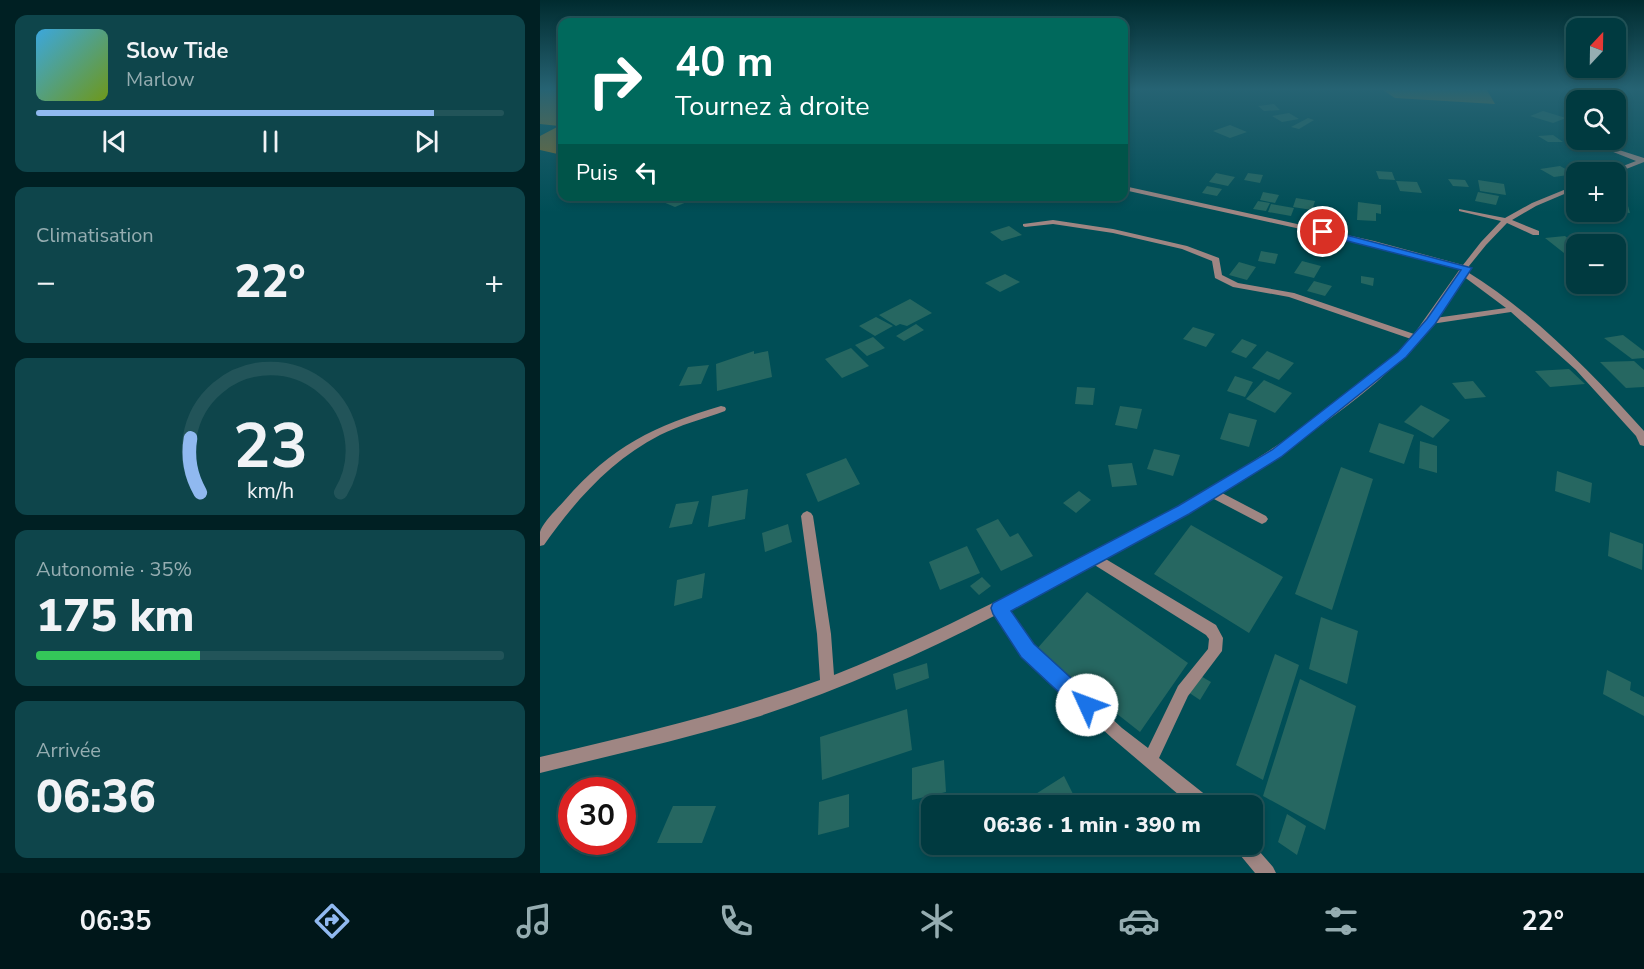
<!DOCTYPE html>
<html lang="fr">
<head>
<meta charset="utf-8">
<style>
	:root { --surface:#003a40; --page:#0e454b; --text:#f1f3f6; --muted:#95adb1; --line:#225459; --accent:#90b9f0 }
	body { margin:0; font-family:"Nunito Sans",sans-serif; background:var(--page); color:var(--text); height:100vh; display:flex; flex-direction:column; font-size:22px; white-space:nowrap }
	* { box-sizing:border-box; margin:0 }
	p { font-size:20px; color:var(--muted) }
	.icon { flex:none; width:33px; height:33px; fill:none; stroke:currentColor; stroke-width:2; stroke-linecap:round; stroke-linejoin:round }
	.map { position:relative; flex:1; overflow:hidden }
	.panel { display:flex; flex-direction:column; gap:15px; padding:15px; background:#002023; width:540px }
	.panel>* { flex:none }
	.banner { position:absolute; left:18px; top:18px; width:570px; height:183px; border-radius:12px; box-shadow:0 3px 9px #0003,0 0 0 2px var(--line); background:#00695c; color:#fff; overflow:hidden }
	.needle { width:39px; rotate:22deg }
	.controls { position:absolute; left:1026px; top:18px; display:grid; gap:12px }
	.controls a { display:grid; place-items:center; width:60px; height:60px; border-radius:12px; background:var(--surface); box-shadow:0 3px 9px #0003,0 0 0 2px var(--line); font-size:30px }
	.speed { position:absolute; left:18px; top:777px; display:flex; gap:12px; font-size:30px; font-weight:700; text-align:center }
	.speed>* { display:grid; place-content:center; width:78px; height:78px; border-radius:50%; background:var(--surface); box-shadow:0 3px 9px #0003,0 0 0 2px var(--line); line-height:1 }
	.speed .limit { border:9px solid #d22; background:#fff; color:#111 }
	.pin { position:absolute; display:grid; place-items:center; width:51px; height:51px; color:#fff; margin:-26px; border:3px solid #fff; border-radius:50%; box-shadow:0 2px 6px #0007 }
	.me { position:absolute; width:66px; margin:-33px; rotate:313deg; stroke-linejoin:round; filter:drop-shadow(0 0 4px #0008) }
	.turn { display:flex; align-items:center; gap:21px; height:126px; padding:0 18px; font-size:27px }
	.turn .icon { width:78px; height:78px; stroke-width:2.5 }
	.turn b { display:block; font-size:42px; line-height:51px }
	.then { display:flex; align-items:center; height:57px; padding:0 18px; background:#0003; gap:12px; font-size:22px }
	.big { font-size:45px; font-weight:800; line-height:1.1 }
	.panel .tile { flex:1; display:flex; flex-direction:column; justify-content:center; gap:9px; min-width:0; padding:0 21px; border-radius:12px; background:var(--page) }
	.panel .dial { align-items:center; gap:0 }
	.dial svg { height:156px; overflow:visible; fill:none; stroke:var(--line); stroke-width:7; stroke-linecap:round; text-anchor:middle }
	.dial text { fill:var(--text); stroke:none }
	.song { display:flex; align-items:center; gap:18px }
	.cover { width:72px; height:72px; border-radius:9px; background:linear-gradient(135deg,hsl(200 70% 55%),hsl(80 70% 35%)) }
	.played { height:6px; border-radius:3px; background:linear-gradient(90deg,var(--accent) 85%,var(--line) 85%) }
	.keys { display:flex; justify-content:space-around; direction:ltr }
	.heat { display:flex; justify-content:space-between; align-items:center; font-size:33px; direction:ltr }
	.charge { height:9px; border-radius:4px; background:linear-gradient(90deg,#34c759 35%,var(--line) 0) }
	.trip { position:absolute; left:381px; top:795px; width:342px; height:60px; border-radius:12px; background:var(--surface); box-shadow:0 3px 9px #0003,0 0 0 2px var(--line); font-weight:800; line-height:60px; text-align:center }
	.dock { display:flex; height:96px; justify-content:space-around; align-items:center; background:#00171a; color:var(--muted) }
	.dock .icon { width:42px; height:42px }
	.dock .current { color:var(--accent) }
	.dock b { font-size:27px; color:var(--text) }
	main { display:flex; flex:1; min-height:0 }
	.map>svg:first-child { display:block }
</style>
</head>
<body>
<main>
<section class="panel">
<div class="tile">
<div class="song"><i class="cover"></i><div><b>Slow Tide</b><p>Marlow</p></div></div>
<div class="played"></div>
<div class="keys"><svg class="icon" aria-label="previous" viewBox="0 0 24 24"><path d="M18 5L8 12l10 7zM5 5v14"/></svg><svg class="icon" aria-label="pause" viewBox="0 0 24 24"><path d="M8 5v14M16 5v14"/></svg><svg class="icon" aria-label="next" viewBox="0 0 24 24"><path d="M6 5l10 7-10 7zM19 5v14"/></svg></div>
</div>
<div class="tile"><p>Climatisation</p>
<div class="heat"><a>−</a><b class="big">22°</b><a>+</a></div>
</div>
<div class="tile dial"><svg viewBox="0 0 100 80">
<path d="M14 69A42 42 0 1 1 86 69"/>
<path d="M14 69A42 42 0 0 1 9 41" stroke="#90b9f0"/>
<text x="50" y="56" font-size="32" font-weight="700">23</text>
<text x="50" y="72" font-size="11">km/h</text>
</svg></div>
<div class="tile"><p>Autonomie · 35%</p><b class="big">175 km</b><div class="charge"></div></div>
<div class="tile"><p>Arrivée</p><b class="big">06:36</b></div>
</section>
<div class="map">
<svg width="1104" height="873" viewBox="0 0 1104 873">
	<rect width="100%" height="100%" fill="#004e56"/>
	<path fill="#886c2a" d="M0,90H22V155L0,150V136L19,126L0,124Z
		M843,90H947L955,104L855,98Z"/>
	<path fill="#266761" d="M734,104L740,110L724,111L718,106Z
		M1003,111L1026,118L1013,123L990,116Z
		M749,113L759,119L742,122L732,116Z
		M768,118L774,120L759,129L751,127Z
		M690,125L707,132L690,138L673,131Z
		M1013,135L1023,142H1008L998,136Z
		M1043,140L1063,148L1054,150L1035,142Z
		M1020,166L1035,174L1014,177L1000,169Z
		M836,171L852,172L855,180L839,179Z
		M676,173L695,177L688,186L669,182Z
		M708,173L723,175L720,183L704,180Z
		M908,179L925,180L929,187L913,186Z
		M938,180L964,184L966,195L940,191Z
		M856,181L877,182L882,193L860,191Z
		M667,186L682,189L677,196L662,193Z
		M723,192L739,195L735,203L720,200Z
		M938,192L959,196L956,205L935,201Z
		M137,196L149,201L135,207L123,202Z
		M756,198L775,201L772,210L753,207Z
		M718,201L730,203L726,211L713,209Z
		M818,202L841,205V214L836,213V221L817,220Z
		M731,204L754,208L751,216L728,212Z
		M1076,204L1088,206L1090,213L1076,211Z
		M469,226L482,235L462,241L450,232Z
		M1025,236L1036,245V252L1024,253L1005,238Z
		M721,251L738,254L735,264L718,261Z
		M762,261L781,266L774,278L754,273Z
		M699,262L716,267L707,280L689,275Z
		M465,274L480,282L460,292L445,283Z
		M821,276L834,278L833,286L821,283Z
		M774,281L792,286L785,296L767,291Z
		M370,299L392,313L367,326L360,324L356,326L339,315Z
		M336,317L353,326L335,336L319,326Z
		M376,324L384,330L364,341L356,336Z
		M653,327L675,334L666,347L643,339Z
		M1083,335L1104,351V358L1092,359L1064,338Z
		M333,337L345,348L327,356L315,345Z
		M702,339L717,345L706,358L691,352Z
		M311,348L329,366L302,378L285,359Z
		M214,351V354L228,351L232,377L177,391L176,364Z
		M727,351L754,363L739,380L712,368Z
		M1094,361L1104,370V387L1086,388L1060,362Z
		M169,365L161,384L139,386L148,367Z
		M1029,369L1045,384L1010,387L995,371Z
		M695,376L713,382L705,397L687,391Z
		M724,380L752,393L735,413L706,399Z
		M933,381L946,397L925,399L912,383Z
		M537,387L555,388L553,405L535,404Z
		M881,405L910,420L893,438L864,422Z
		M580,406L602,409L597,429L575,425Z
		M689,413L717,420L709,447L680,439Z
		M839,423L874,435L864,464L829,452Z
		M880,441L897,446V473L879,468Z
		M614,449L640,455L633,476L607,469Z
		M306,458L320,484L278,502L266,474Z
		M592,463L597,485L572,487L568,465Z
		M801,467L833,479L792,610L755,594Z
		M1017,471L1052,483L1050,503L1015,491Z
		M208,489L205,519L168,527L172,496Z
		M539,491L551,500L536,513L523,503Z
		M159,501L152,524L129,528L136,504Z
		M458,519L470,537L478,533L493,556L461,571L436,529Z
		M248,524L252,542L225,552L222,533Z
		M651,525L743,577L709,633L614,574Z
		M1070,532L1103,544L1102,570L1068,556Z
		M427,546L440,573L400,590L389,562Z
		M165,573L162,598L134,606L137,580Z
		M442,577L451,586L439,595L430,586Z
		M547,592L648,663L600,732L496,650Z
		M781,617L818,631L807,684L769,669Z
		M735,654L759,665L723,780L696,765Z
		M387,663L389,678L356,690L353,674Z
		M1067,670L1091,682L1090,690L1104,697V716L1063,694Z
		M659,675L671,682L660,700L648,692Z
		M760,679L816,706L785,830L723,796Z
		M367,709L372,750L282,780L280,737Z
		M404,760L406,792L372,800V768Z
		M524,776L539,806H495L491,797Z
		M309,794V827L278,835L279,802Z
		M133,806H176L162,843H117Z
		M747,814L766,826L757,855L738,842Z"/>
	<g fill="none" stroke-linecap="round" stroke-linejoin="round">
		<path fill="#9f8683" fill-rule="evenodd" d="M1048,140L1104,158V162L1076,173L1069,172L1070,171L1096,161L1048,142Z
			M1036,185V189L996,206L972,220L999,231V235H993L967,223L946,245L929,266L930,270L926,271C994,313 1051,372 1104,431V446L1100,445L1096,436L1036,370L971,312L891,324C861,364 829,390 788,420C754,446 719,470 682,493L726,516L728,519L726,522L722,524L718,522L672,498L564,558L676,625L683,638L682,651L648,696L619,758L672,800L674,806H652L572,738L483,656L456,615C379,655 299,690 217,717C146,739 72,755 0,773V757C94,735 188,713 280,680L277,634L261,516L263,513L267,511L271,513L273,516L291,634L294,675C387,638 475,592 564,546C639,507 712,465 781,415C813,392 844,369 871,339L749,297L693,287L675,278L672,261L642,249L573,233L513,224L485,227L483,226V224L513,220L573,229L647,246L679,258L682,275L698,283L754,293L874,334L920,269L833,245L584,190V186L834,241L923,265L941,242L961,221L919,211V209L965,218L992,203ZM923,276L966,308L895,318ZM553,564L666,635L669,639L668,649L638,686L608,748L582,728L493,646L467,609Z
			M181,406L185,407L186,409L185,411C163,419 140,425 120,435C71,460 35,501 4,545L0,546C0,542 0,536 0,532C2,523 19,507 25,500C72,446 114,426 181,406Z
			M712,843L733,867L736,873H715L696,850L694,844H712Z"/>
	</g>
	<linearGradient id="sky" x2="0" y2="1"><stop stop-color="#002b2f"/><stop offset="0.42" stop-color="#266373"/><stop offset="1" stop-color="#266373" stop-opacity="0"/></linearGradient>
	<rect width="1104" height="212" fill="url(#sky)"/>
	<path fill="#1a73e8" stroke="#114b97" stroke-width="1.5" d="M783,229L932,268L895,324L866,357L741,457L649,514L471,611L494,644L554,699L557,705L554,712L547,715L540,712L481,657L453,614L451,608L453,603L638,506L732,450L858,352L887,319L921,270L780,234L778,232Z"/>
</svg>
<div class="controls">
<a><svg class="needle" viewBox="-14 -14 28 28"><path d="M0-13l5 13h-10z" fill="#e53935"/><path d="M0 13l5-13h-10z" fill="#95adb1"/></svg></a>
<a><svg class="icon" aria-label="search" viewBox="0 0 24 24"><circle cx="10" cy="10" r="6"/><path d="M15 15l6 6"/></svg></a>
<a>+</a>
<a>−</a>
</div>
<div class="speed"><div class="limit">30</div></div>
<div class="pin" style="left:783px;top:232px;background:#d93025"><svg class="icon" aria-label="arrive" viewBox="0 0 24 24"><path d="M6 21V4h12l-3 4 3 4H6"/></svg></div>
<svg class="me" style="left:547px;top:705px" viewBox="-20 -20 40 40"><circle r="19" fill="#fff"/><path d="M0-13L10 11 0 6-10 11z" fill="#1a73e8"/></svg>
<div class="trip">06:36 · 1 min · 390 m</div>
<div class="banner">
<div class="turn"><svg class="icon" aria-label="right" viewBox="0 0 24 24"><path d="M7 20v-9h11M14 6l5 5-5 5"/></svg><div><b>40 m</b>Tournez à droite</div></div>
<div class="then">Puis<svg class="icon" aria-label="left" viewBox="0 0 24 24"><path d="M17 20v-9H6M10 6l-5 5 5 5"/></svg></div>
</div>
</div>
</main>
<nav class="dock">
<b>06:35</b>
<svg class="icon current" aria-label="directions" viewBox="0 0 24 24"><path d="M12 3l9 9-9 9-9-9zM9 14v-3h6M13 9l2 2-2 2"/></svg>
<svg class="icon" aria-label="music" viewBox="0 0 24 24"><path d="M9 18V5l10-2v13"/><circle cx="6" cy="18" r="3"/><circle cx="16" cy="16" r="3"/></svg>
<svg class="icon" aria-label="phone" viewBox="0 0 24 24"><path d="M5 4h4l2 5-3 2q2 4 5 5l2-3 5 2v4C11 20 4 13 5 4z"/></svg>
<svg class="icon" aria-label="climate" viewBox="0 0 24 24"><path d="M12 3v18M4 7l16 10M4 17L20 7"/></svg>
<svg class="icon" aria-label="car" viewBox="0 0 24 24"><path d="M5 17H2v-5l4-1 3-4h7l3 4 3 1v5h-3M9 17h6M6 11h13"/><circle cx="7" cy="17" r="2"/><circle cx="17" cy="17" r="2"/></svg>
<svg class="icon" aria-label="filters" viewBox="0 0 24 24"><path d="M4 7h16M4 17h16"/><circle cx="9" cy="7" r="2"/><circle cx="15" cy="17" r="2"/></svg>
<b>22°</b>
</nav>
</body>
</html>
